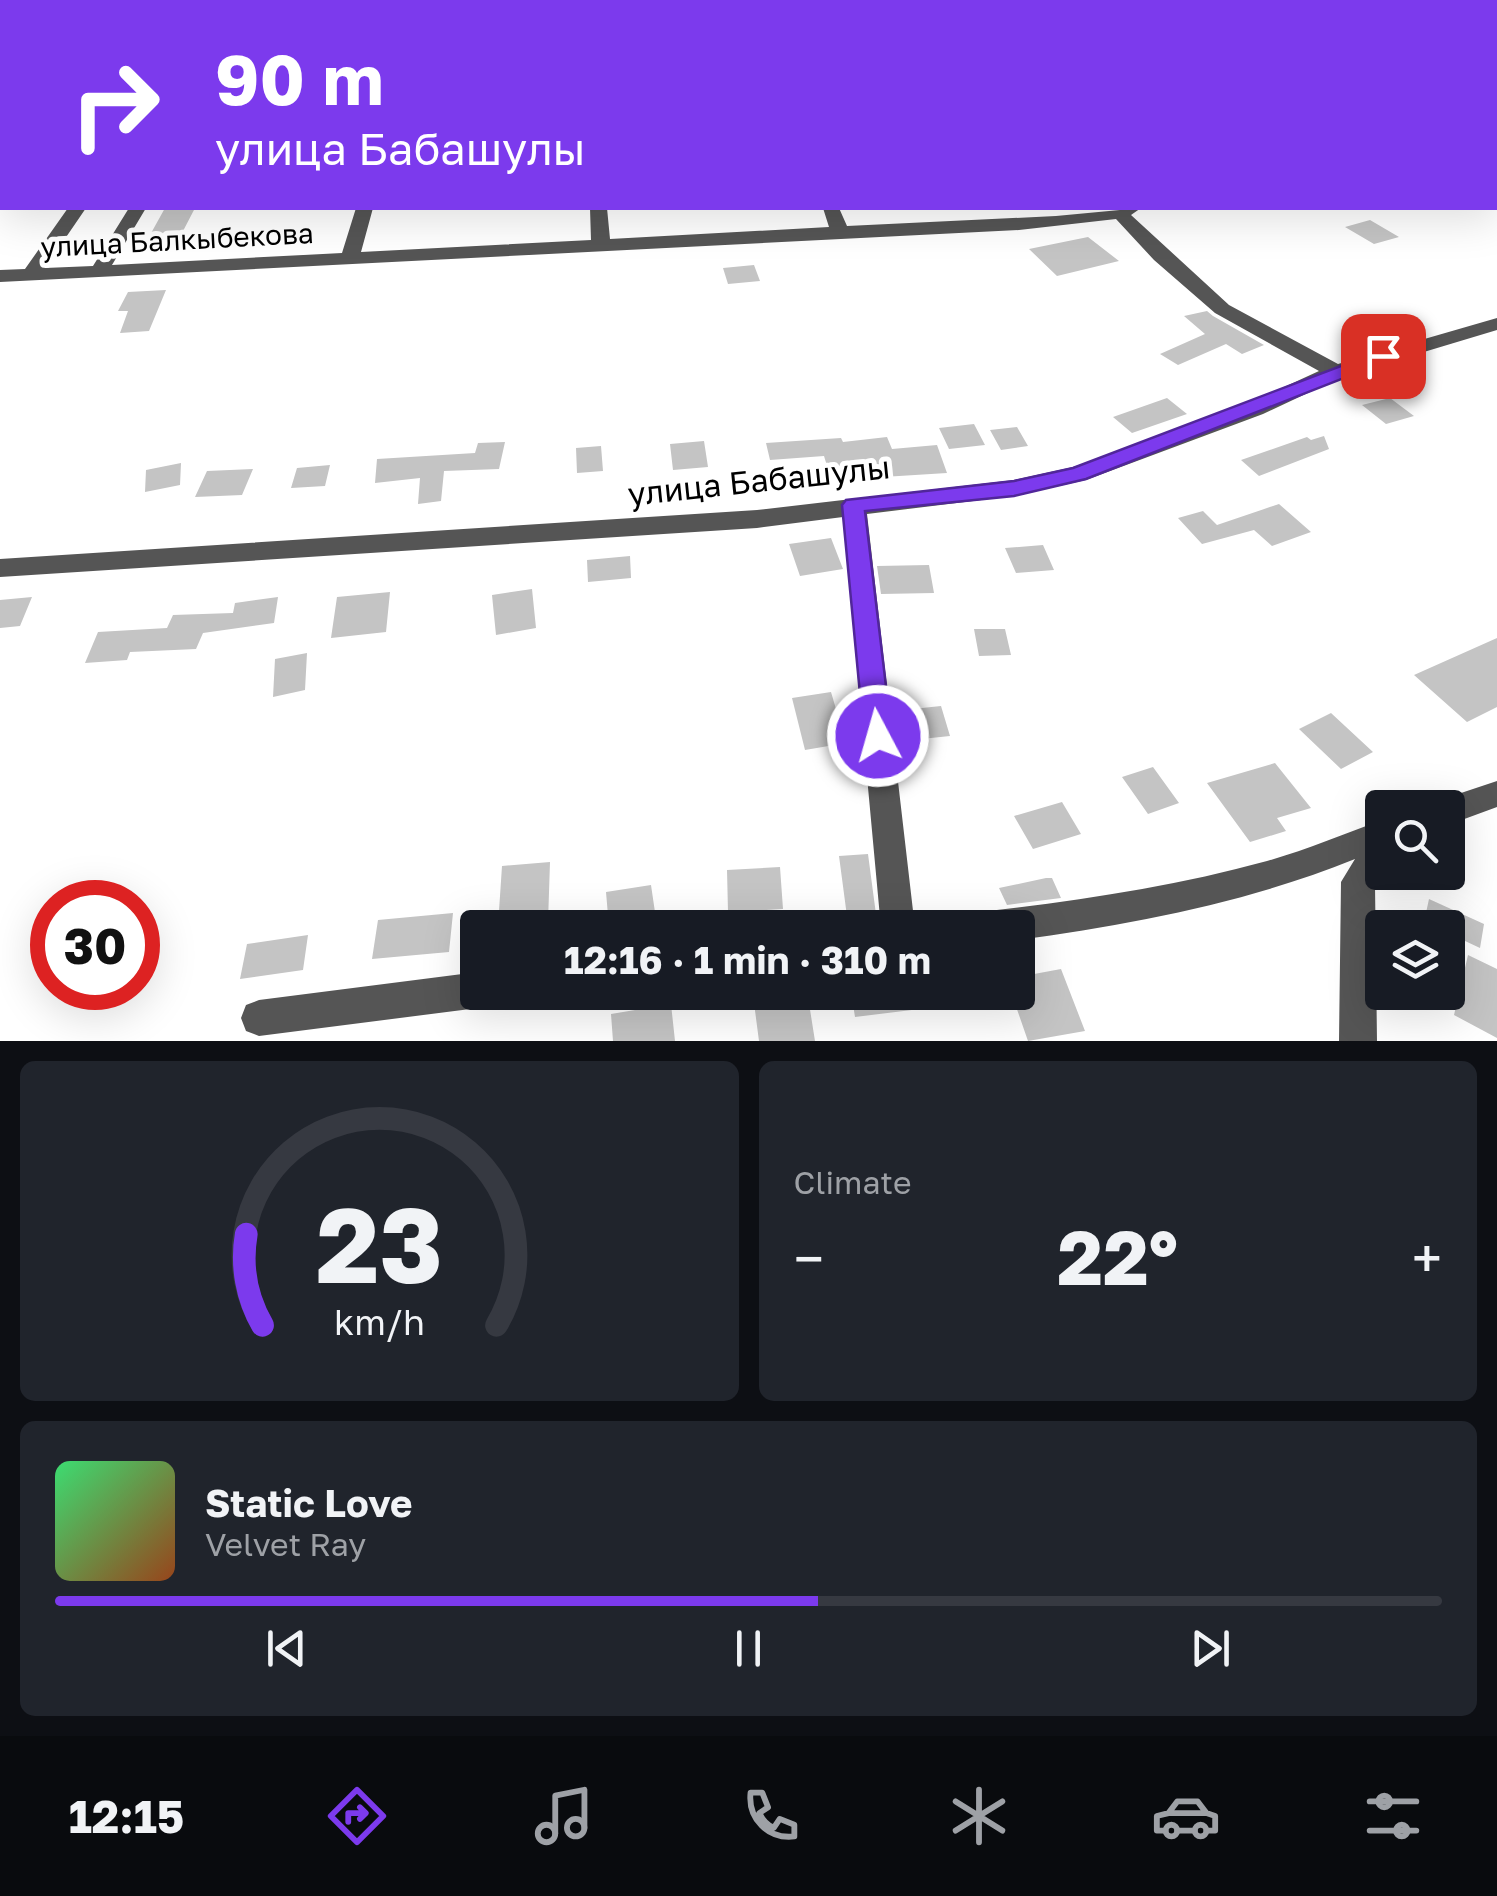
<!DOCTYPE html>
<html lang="en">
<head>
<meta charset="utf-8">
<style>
	:root { --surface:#171b24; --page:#20242c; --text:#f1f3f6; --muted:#9ea1a6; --line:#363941; --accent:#7c3aed }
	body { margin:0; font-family:"Golos Text",sans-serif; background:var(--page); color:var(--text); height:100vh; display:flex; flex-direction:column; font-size:38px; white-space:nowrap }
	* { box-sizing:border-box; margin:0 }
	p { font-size:32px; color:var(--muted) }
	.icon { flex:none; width:55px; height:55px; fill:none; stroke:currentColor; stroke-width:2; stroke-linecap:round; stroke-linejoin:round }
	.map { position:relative; height:1041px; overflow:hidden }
	.side { display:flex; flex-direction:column; gap:20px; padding:20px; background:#0d0f14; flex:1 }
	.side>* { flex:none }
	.hud { position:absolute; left:0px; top:0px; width:1498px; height:210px; box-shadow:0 10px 40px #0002; background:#7c3aed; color:#fff; overflow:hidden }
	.tools { position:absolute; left:1365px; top:790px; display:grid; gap:20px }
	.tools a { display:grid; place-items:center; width:100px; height:100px; border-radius:10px; background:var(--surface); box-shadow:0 10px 40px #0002; font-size:50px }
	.speed { position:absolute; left:30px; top:880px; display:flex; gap:20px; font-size:50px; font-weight:700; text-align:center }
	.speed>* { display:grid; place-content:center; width:130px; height:130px; border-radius:50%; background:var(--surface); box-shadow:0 10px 40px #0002; line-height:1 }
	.speed .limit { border:15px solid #d22; background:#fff; color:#111 }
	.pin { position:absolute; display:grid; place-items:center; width:85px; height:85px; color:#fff; margin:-42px; border-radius:20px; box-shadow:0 5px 15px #0006 }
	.me { position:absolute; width:110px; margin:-55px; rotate:354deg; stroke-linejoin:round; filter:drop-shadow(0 0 8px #0008) }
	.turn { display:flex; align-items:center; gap:35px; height:210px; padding:0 50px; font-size:45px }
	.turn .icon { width:130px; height:130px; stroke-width:2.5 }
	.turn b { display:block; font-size:70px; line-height:85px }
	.big { font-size:75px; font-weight:700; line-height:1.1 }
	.side .widget { flex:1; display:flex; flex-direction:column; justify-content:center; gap:15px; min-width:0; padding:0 35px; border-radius:15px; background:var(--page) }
	.side .dial { align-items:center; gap:0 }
	.dial svg { height:260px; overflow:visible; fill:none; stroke:var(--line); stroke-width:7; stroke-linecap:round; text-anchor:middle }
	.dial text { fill:var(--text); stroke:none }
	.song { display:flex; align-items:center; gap:30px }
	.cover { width:120px; height:120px; border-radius:15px; background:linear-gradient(135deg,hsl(140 70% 55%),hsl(20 70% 35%)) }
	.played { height:10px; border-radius:5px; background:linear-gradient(90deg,var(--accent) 55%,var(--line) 55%) }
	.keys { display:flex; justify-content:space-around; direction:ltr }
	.heat { display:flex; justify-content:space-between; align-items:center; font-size:55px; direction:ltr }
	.side .tiles { flex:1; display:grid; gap:20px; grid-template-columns:1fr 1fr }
	.widget:last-child { grid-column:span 2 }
	.trip { position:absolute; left:460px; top:910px; width:575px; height:100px; border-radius:10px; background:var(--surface); box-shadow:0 10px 40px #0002; font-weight:700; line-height:100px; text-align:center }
	.menu { display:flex; height:160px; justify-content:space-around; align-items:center; background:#090b0e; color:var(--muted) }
	.menu .icon { width:70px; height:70px }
	.menu .active { color:var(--accent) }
	.menu b { font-size:45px; color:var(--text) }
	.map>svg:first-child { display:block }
</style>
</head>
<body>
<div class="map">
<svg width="1497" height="1041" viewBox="0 0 1497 1041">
	<rect width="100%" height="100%" fill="#fff"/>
	<path fill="#c4c4c4" d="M165,208H195L182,233L150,235Z
		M1370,220L1399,237L1374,244L1345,227Z
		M1088,237L1119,261L1057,276L1029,249Z
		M754,265L760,281L728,284L723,268Z
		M166,290L149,331L120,333L128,311H118L128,292Z
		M1207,311L1213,316L1264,345L1242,354L1226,344L1178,365L1160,354L1205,334L1184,316Z
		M1167,398L1187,414L1132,433L1113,417Z
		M1390,398L1414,416L1386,424L1362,405Z
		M974,424L985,445L949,449L939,428Z
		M1017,427L1028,446L1001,450L990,430Z
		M1324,436L1329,449L1259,476L1241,460L1307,437L1311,440Z
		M887,437L892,449L937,445L947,473L883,477L877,464L828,469L824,456L770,460L766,443L841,438L843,442Z
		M704,441L708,467L673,470L670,444Z
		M505,442L499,469L444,471L441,501L418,504L420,478L375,483L377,459L475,453L478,443Z
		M601,446L603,471L577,473L576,448Z
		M181,463L180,485L145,492L146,470Z
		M330,465L325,486L291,488L297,468Z
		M253,469L242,495L195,497L207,471Z
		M1279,504L1311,532L1272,546L1254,530L1202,544L1178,518L1203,511L1217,525Z
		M831,538L843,569L800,576L789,544Z
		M1043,545L1054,570L1016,573L1005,548Z
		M630,556L631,578L588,582L587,560Z
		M929,565L934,593L881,594L877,566Z
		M532,589L536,628L496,635L492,595Z
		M390,592L386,632L331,638L337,597Z
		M32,597L20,626L0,628V600Z
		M278,597L274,623L203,633L196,649L130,652L127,660L85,663L98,632L167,628L173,615L233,613L235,603Z
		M974,629H1005L1011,655L979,656Z
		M1497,638V707L1467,722L1414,675Z
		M307,653L305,690L273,697L275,659Z
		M831,692L846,743L805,750L792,698Z
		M941,706L950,736L912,740L903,710Z
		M1331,713L1373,752L1341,769L1299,729Z
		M1275,763L1311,808L1277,818L1286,831L1250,842L1207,783Z
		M1153,767L1179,803L1148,814L1122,777Z
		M1062,802L1081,834L1033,849L1014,816Z
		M868,854L877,922L848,924L839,856Z
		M550,862L548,922L498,926L502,866Z
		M780,867L783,909L728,912L727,870Z
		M1046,878H1052L1061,898L1007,905L999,888Z
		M651,885L656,919L609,927L606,892Z
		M1429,899L1484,924L1480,948L1448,933V928L1424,922Z
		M453,913L449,952L372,959L378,920Z
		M308,935L303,970L240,979L247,944Z
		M1468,955L1497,969V1038L1454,1015Z
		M1061,969L1085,1031L1028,1041L1011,992H1018V977Z
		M851,992H925L928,1008L855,1017Z
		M808,997L815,1041H759L754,1003Z
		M671,1004L675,1041H613L611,1014Z"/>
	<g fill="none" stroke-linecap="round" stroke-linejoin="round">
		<path fill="#555" fill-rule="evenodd" d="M583,0H595V2H583Z
			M756,0H768L769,2H757Z
			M922,0H935L936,2H923Z
			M1084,0H1097L1098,2H1085Z
			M1237,0H1251L1252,2H1238Z
			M1399,0H1413L1414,2H1400Z
			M1495,57H1497V66H1495Z
			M0,89H2V97H0Z
			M1497,139V149L1495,150V140Z
			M68,208H86L45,268L93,266L129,208H146L112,265L342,253L356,208H373L361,252L591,240L590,208H607L610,239L829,227L823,208H839L847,226L1056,216L1141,208L1131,215L1229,305L1338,364L1497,318V330L1344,376L1263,414L1086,480L1014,496L867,514L915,928H881L843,517L757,528L0,577V559L757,510L1014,480L1073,467L1133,447L1247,404L1319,371L1215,313L1154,260L1116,219L1019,230L0,282V270L25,269Z
			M1497,781V807L1448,825V808H1434L1437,801Z
			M1382,820L1385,872L1375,886L1377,1041H1339L1341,882L1355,859C1246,903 1134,924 1018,940V928H963L968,916L980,912C1076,901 1173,887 1267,861C1306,850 1344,834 1382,820Z
			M478,972V992H495L491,1003L478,1008L259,1036L246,1031L241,1018L246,1005L259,1000Z"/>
	</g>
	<path fill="#7c3aed" stroke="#51269a" stroke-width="2.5" d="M1383,350L1393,356L1390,360L1086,479L1014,496L865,511L892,736L888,743L878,747L868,743L864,736L842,505L846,500L1014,481L1073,468Z"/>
	<g text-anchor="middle" stroke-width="10" stroke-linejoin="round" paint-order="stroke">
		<g font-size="28" fill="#000" stroke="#fff">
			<text transform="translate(177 240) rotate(-3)" y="10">улица Балкыбекова</text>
		</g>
		<g font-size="32" fill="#000" stroke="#fff">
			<text transform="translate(759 481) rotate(-6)" y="11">улица Бабашулы</text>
		</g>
	</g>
</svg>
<div class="tools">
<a><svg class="icon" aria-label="search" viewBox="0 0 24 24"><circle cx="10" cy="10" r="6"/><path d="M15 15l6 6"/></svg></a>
<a><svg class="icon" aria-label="layers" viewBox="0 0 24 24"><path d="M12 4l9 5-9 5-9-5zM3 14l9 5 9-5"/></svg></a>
</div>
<div class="speed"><div class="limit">30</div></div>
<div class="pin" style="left:1383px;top:356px;background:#d93025"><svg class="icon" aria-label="arrive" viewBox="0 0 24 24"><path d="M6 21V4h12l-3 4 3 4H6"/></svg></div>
<svg class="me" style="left:878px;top:736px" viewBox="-20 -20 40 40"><circle r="17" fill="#7c3aed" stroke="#fff" stroke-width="3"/><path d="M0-11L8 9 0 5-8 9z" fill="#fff"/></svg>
<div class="trip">12:16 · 1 min · 310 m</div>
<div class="hud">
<div class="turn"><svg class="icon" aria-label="right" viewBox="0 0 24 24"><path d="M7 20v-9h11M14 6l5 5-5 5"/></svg><div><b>90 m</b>улица Бабашулы</div></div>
</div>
</div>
<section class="side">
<div class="tiles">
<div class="widget dial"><svg viewBox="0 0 100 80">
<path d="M14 69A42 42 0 1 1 86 69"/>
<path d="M14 69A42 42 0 0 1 9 41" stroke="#7c3aed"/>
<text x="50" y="56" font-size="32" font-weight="700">23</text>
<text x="50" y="72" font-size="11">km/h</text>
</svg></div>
<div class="widget"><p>Climate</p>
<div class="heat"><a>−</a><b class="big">22°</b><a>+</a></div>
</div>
<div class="widget">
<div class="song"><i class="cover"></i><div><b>Static Love</b><p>Velvet Ray</p></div></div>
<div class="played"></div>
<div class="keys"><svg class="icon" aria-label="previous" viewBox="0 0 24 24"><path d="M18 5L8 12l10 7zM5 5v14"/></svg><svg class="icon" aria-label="pause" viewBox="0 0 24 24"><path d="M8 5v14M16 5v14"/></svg><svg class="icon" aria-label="next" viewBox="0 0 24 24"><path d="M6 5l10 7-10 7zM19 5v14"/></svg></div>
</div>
</div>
</section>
<nav class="menu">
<b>12:15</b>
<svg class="icon active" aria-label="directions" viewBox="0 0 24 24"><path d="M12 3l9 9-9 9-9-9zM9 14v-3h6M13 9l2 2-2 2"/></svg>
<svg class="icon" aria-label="music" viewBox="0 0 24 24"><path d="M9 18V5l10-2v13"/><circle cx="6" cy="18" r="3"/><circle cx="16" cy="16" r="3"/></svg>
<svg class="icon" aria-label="phone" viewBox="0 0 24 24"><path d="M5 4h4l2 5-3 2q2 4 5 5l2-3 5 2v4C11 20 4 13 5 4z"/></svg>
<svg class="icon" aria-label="climate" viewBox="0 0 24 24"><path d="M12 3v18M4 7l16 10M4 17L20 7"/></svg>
<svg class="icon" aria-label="car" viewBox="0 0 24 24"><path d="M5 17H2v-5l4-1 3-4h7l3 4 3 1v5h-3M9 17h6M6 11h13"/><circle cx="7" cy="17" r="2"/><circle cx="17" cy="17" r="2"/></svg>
<svg class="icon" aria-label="filters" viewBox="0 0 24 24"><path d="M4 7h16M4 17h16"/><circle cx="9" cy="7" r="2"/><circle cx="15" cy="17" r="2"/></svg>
</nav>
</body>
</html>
